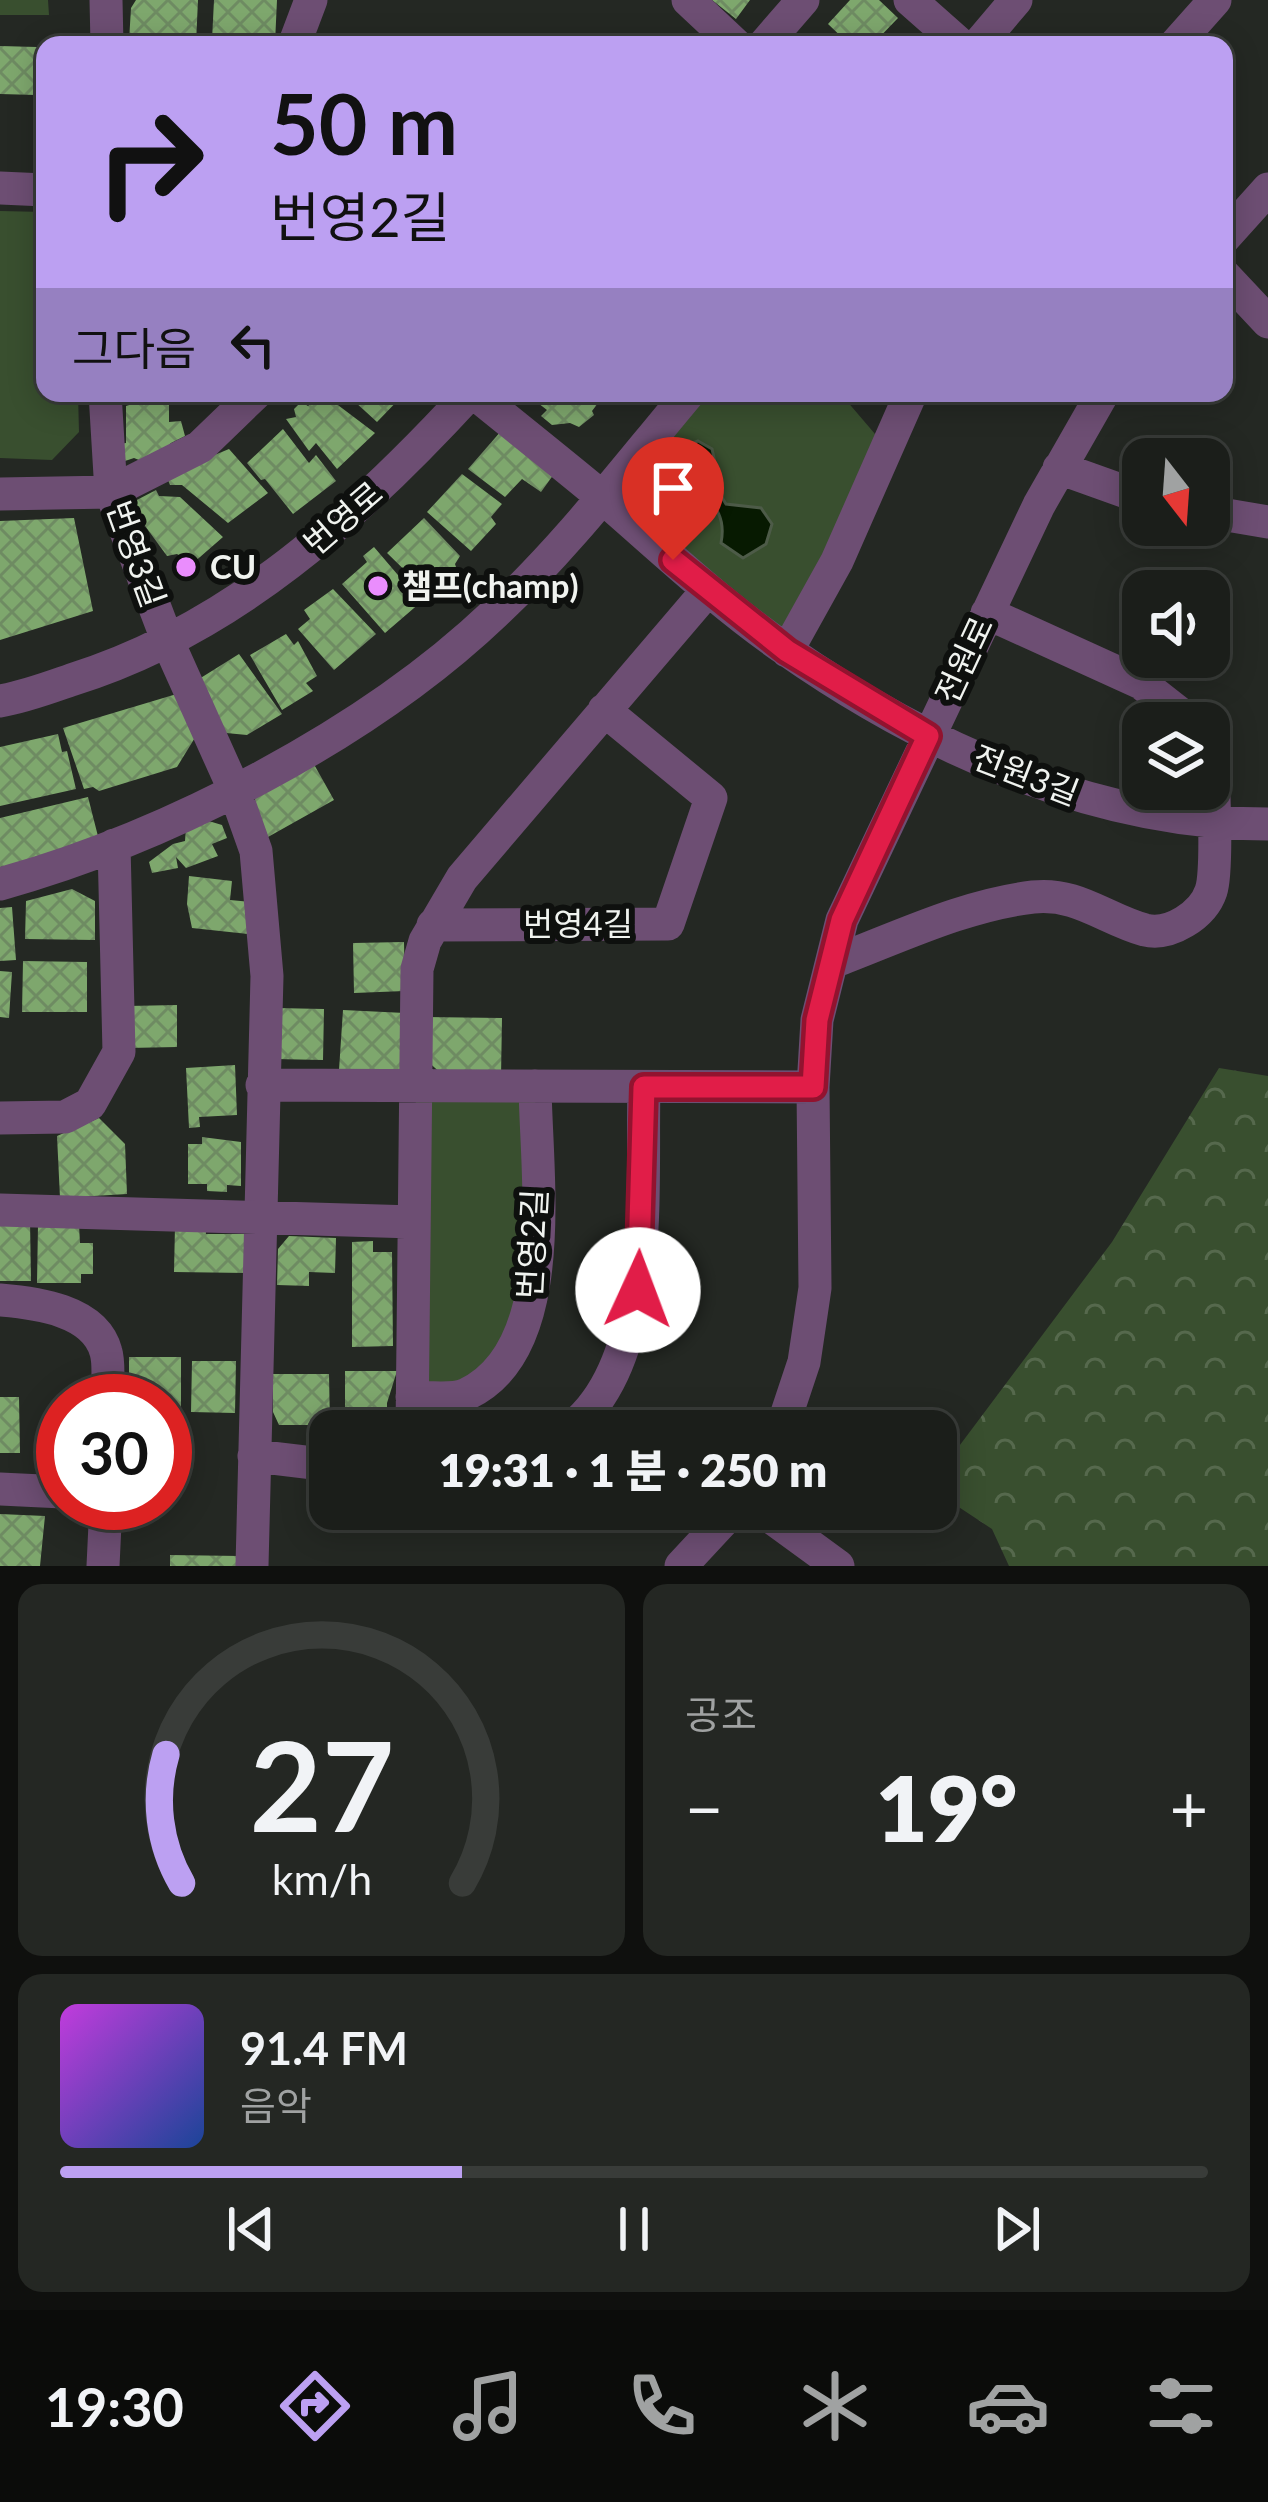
<!DOCTYPE html>
<html lang="ko">
<head>
<meta charset="utf-8">
<style>
	:root { --surface:#1b1e1a; --page:#242723; --text:#f1f3f6; --muted:#a0a2a2; --line:#393c39; --accent:#bca0f2 }
	body { margin:0; font-family:Lato,"Noto Sans KR",sans-serif; background:var(--page); color:var(--text); height:100vh; display:flex; flex-direction:column; font-size:45px; white-space:nowrap }
	* { box-sizing:border-box; margin:0 }
	p { font-size:39px; color:var(--muted) }
	.icon { flex:none; width:66px; height:66px; fill:none; stroke:currentColor; stroke-width:2; stroke-linecap:round; stroke-linejoin:round }
	.map { position:relative; height:1566px; overflow:hidden }
	.drawer { display:flex; flex-direction:column; gap:18px; padding:18px; background:#0f100e; flex:1 }
	.drawer>* { flex:none }
	.hud { position:absolute; left:36px; top:36px; width:1197px; height:366px; border-radius:24px; box-shadow:0 6px 30px #0003,0 0 0 3px var(--line); background:#bca0f2; color:#111; overflow:hidden }
	.needle { width:78px; rotate:163deg }
	.buttons { position:absolute; left:1122px; top:438px; display:grid; gap:24px }
	.buttons a { display:grid; place-items:center; width:108px; height:108px; border-radius:24px; background:var(--surface); box-shadow:0 6px 30px #0003,0 0 0 3px var(--line); font-size:60px }
	.speed { position:absolute; left:36px; top:1374px; display:flex; gap:24px; font-size:60px; font-weight:700; text-align:center }
	.speed>* { display:grid; place-content:center; width:156px; height:156px; border-radius:50%; background:var(--surface); box-shadow:0 6px 30px #0003,0 0 0 3px var(--line); line-height:1 }
	.speed .limit { border:18px solid #d22; background:#fff; color:#111 }
	.pin { position:absolute; display:grid; place-items:center; width:102px; height:102px; color:#fff; margin:-123px -51px; border-radius:50% 50% 50% 0; rotate:-45deg; box-shadow:0 0 12px #0007 }
	.pin .icon { rotate:45deg }
	.me { position:absolute; width:132px; margin:-66px; rotate:2deg; stroke-linejoin:round; filter:drop-shadow(0 0 9px #0008) }
	.turn { display:flex; align-items:center; gap:42px; height:252px; padding:0 36px; font-size:54px }
	.turn .icon { width:156px; height:156px; stroke-width:2.5 }
	.turn b { display:block; font-size:84px; line-height:102px }
	.then { display:flex; align-items:center; height:114px; padding:0 36px; background:#0003; gap:24px; font-size:45px }
	.big { font-size:90px; font-weight:800; line-height:1.1 }
	.drawer .widget { flex:1; display:flex; flex-direction:column; justify-content:center; gap:18px; min-width:0; padding:0 42px; border-radius:24px; background:var(--page) }
	.drawer .dial { align-items:center; gap:0 }
	.dial svg { height:312px; overflow:visible; fill:none; stroke:var(--line); stroke-width:7; stroke-linecap:round; text-anchor:middle }
	.dial text { fill:var(--text); stroke:none }
	.song { display:flex; align-items:center; gap:36px }
	.cover { width:144px; height:144px; border-radius:18px; background:linear-gradient(135deg,hsl(290 70% 55%),hsl(220 70% 35%)) }
	.played { height:12px; border-radius:6px; background:linear-gradient(90deg,var(--accent) 35%,var(--line) 35%) }
	.keys { display:flex; justify-content:space-around; direction:ltr }
	.heat { display:flex; justify-content:space-between; align-items:center; font-size:66px; direction:ltr }
	.drawer .tiles { flex:1; display:grid; gap:18px; grid-template-columns:1fr 1fr }
	.widget:last-child { grid-column:span 2 }
	.trip { position:absolute; left:309px; top:1410px; width:648px; height:120px; border-radius:24px; background:var(--surface); box-shadow:0 6px 30px #0003,0 0 0 3px var(--line); font-weight:800; line-height:120px; text-align:center }
	.menu { display:flex; height:192px; justify-content:space-around; align-items:center; background:#0b0c0a; color:var(--muted) }
	.menu .icon { width:84px; height:84px }
	.menu .on { color:var(--accent) }
	.menu b { font-size:54px; color:var(--text) }
	.map>svg:first-child { display:block }
</style>
</head>
<body>
<div class="map">
<svg width="1268" height="1566" viewBox="0 0 1268 1566">
	<defs>
		<pattern id="forest-crowns" width="20" height="18" patternUnits="userSpaceOnUse" patternTransform="scale(3)"><rect width="20" height="18" fill="#394f2f"/><path d="M2 6a3 3 0 1 1 6 0M12 15a3 3 0 1 1 6 0" fill="none" stroke="#56694d"/></pattern>
		<pattern id="building-cross-hatch" width="8" height="8" patternUnits="userSpaceOnUse" patternTransform="scale(3)"><rect width="8" height="8" fill="#7ea76d"/><path d="M0 0l8 8M0 8l8-8" fill="none" stroke="#6e8b62"/></pattern>
	</defs>
	<rect width="100%" height="100%" fill="#242823"/>
	<path fill="url(#forest-crowns)" d="M1219,1068L1268,1076V1566H1009L992,1529L936,1492V1477L1112,1242Z"/>
	<path fill="#394f2f" d="M0,0H48L49,15H0Z
		M0,211L45,212V393H78L79,432L52,460L0,458Z
		M691,393H840L887,448L787,651L605,500Z
		M416,1086H535L537,1274L503,1369L412,1397Z"/>
	<path fill="#071a01" stroke="#4d5b48" stroke-width="3" d="M698,441L712,449L716,467L713,483L726,504L761,508L772,524L766,544L743,558L721,543C726,518 716,507 700,488L675,485L666,471L674,450Z"/>
	<path fill="url(#building-cross-hatch)" d="M136,0H198L196,44L129,41L131,8Z
		M214,0H277L275,43L212,40Z
		M712,0H750L736,19Z
		M850,0H879L898,18L872,45H850L828,24Z
		M701,35L711,45H642L641,42Z
		M0,46L37,47L36,95L0,94Z
		M139,393H176L177,402L169,403V422L181,421L185,436L171,443L149,464L134,458L122,462L119,444L126,443V406L139,402Z
		M204,393H246L229,409Z
		M322,393L375,433L337,469L316,443L309,451L286,419L296,417L294,409L301,402L308,406Z
		M334,393H405L377,422L355,402H344Z
		M525,393H592L601,399L592,411L594,415L579,427L570,423L552,425L541,416L547,410Z
		M283,429L309,463L316,455L336,481L293,514L265,479L261,480L247,463Z
		M502,430L554,474L541,492L522,479L505,497L468,469Z
		M229,449L268,493L228,523L182,485H170L166,475Z
		M462,474L502,504L491,517L496,524L471,551L427,512Z
		M156,490L159,496L180,497L223,537L192,564L177,554L167,556L140,519L133,502Z
		M74,518L93,611L0,640V521Z
		M424,518L460,556L455,564L457,570L427,592L387,553Z
		M374,547L421,602L385,633L342,584L367,562L363,556Z
		M333,589L376,634L334,670L298,629L310,619L304,610Z
		M286,634L294,645L298,641L317,676L306,683L313,691L282,710L250,655Z
		M239,654L282,714L247,735L226,733L199,679Z
		M180,693L196,736L177,767L99,791L93,787L84,789L63,728Z
		M58,734L62,752L67,751L76,789L0,806V747Z
		M311,759L334,800L268,837L252,808L259,788Z
		M88,797L101,848L0,867V818Z
		M202,819L222,825L227,838L212,844L218,856L186,868L176,857L178,868L152,873L149,862L173,844L185,841L186,827Z
		M189,876L232,881L230,900L251,902L248,934L192,928L187,904Z
		M72,889L95,901V940L25,939L26,901Z
		M12,907L16,960L0,961V908Z
		M404,942L405,991L354,993L353,943Z
		M23,961L87,962V1012H22Z
		M0,971L12,972L9,1018L0,1017Z
		M177,1005V1047L128,1048L127,1006Z
		M276,1008L324,1009L323,1060L275,1059Z
		M343,1010L405,1013L402,1073L339,1070Z
		M425,1017L502,1018L501,1077H445L424,1058Z
		M235,1065L237,1115L199,1117L200,1127L189,1128L186,1068Z
		M99,1118L125,1144L127,1194L60,1198L57,1136Z
		M202,1137L241,1142V1186L227,1185V1192L207,1191V1184H188V1144H202Z
		M0,1220H30L31,1281H0Z
		M38,1225H79L80,1243H93V1274H81V1283H37Z
		M175,1226H206V1234H248L247,1273L174,1272Z
		M289,1236L336,1238L335,1273L309,1272V1286L277,1285L278,1249Z
		M373,1241V1252H392L393,1346L352,1347V1242Z
		M129,1357H181V1424H165V1401H129Z
		M192,1361H236L235,1413L191,1412Z
		M345,1371H397L387,1403V1423L345,1424Z
		M273,1374H329L330,1425H279L273,1412Z
		M0,1397H19L20,1453H0Z
		M0,1514L45,1516L40,1566H0Z
		M170,1555L240,1556L239,1566H170Z"/>
	<g fill="none" stroke-linecap="round" stroke-linejoin="round">
		<path stroke="#6d4e73" stroke-width="33" d="M106,0L107,45
			M688,0L736,45
			M910,0L961,45
			M294,45L311,0
			M764,45L803,0
			M978,45L1016,0
			M1175,45L1215,0
			M0,188L45,190
			M1224,238L1268,189
			M1224,275L1268,322
			M105,393L111,492L168,642L234,789L256,851L267,976L252,1566
			M474,393C517,428 560,462 602,497C662,549 720,604 785,649C925,747 1095,824 1268,824
			M1059,468L1143,498
			M0,494L111,492L200,447L256,393
			M1209,512L1268,522
			M987,613L1141,683L1192,723
			M787,651L837,561L911,393
			M0,701C24,697 48,688 71,680C232,630 358,515 470,393
			M0,884C169,837 368,734 495,613C567,546 626,468 689,393
			M433,925L668,924L711,798L604,710
			M833,962C897,938 964,905 1033,897C1077,892 1105,919 1145,930C1170,936 1203,915 1211,891C1218,870 1214,759 1209,737
			M262,1085L813,1087
			M0,1118L65,1117L90,1104L119,1052L114,845
			M0,1210L414,1222
			M0,1300C36,1303 95,1310 106,1352C110,1366 107,1386 107,1401
			M412,1397C428,1397 453,1401 467,1394C562,1349 536,1175 535,1086
			M412,1431L417,969L425,941L462,878L707,591
			M567,1431C658,1366 641,1186 644,1087
			M781,1431L804,1362L815,1288L813,1087L817,1020L842,920L1039,505L1103,393
			M254,1456L330,1465
			M0,1489L63,1492
			M760,1509L838,1566
			M103,1566L106,1503
			M681,1566L734,1509"/>
	</g>
	<g fill="none" stroke-linecap="round" stroke-linejoin="round">
		<g stroke="#92132f" stroke-width="30">
			<path id="route" d="M638,1290L644,1087H813L817,1020L842,920L928,736L787,651L673,560"/>
		</g>
		<use href="#route" stroke="#e11d48" stroke-width="21"/>
	</g>
	<g fill="#ea8dfd" stroke="#0e100e" stroke-width="4.5">
		<circle cx="186" cy="567" r="12"/>
		<circle cx="378" cy="586" r="12"/>
	</g>
	<g text-anchor="middle" stroke-width="12" stroke-linejoin="round" paint-order="stroke">
		<g font-size="33" fill="#f0f3ef" stroke="#0e100e">
			<text transform="translate(343 518) rotate(-41)" y="12">번영로</text>
			<text transform="translate(136 554) rotate(70)" y="12">번영3길</text>
			<text transform="translate(964 660) rotate(-65)" y="12">전원로</text>
			<text transform="translate(1026 775) rotate(21)" y="12">전원3길</text>
			<text x="578" y="936">번영4길</text>
			<text transform="translate(532 1244) rotate(-87)" y="12">번영2길</text>
		</g>
		<g font-size="33" font-weight="bold" fill="#f0f3ef" stroke="#0e100e" text-anchor="start">
			<text x="210" y="579">CU</text>
			<text x="402" y="598">챔프(champ)</text>
		</g>
	</g>
</svg>
<div class="buttons">
<a><svg class="needle" viewBox="-14 -14 28 28"><path d="M0-13l5 13h-10z" fill="#e53935"/><path d="M0 13l5-13h-10z" fill="#a0a2a2"/></svg></a>
<a><svg class="icon" aria-label="sound" viewBox="0 0 24 24"><path d="M4 9h4l5-4v14l-5-4H4zM17 9q2 3 0 6"/></svg></a>
<a><svg class="icon" aria-label="layers" viewBox="0 0 24 24"><path d="M12 4l9 5-9 5-9-5zM3 14l9 5 9-5"/></svg></a>
</div>
<div class="speed"><div class="limit">30</div></div>
<div class="pin" style="left:673px;top:560px;background:#d93025"><svg class="icon" aria-label="arrive" viewBox="0 0 24 24"><path d="M6 21V4h12l-3 4 3 4H6"/></svg></div>
<svg class="me" style="left:638px;top:1290px" viewBox="-20 -20 40 40"><circle r="19" fill="#fff"/><path d="M0-13L10 11 0 6-10 11z" fill="#e11d48"/></svg>
<div class="trip">19:31 · 1 분 · 250 m</div>
<div class="hud">
<div class="turn"><svg class="icon" aria-label="right" viewBox="0 0 24 24"><path d="M7 20v-9h11M14 6l5 5-5 5"/></svg><div><b>50 m</b>번영2길</div></div>
<div class="then">그다음<svg class="icon" aria-label="left" viewBox="0 0 24 24"><path d="M17 20v-9H6M10 6l-5 5 5 5"/></svg></div>
</div>
</div>
<section class="drawer">
<div class="tiles">
<div class="widget dial"><svg viewBox="0 0 100 80">
<path d="M14 69A42 42 0 1 1 86 69"/>
<path d="M14 69A42 42 0 0 1 10 36" stroke="#bca0f2"/>
<text x="50" y="56" font-size="32" font-weight="700">27</text>
<text x="50" y="72" font-size="11">km/h</text>
</svg></div>
<div class="widget"><p>공조</p>
<div class="heat"><a>−</a><b class="big">19°</b><a>+</a></div>
</div>
<div class="widget">
<div class="song"><i class="cover"></i><div><b>91.4 FM</b><p>음악</p></div></div>
<div class="played"></div>
<div class="keys"><svg class="icon" aria-label="previous" viewBox="0 0 24 24"><path d="M18 5L8 12l10 7zM5 5v14"/></svg><svg class="icon" aria-label="pause" viewBox="0 0 24 24"><path d="M8 5v14M16 5v14"/></svg><svg class="icon" aria-label="next" viewBox="0 0 24 24"><path d="M6 5l10 7-10 7zM19 5v14"/></svg></div>
</div>
</div>
</section>
<nav class="menu">
<b>19:30</b>
<svg class="icon on" aria-label="directions" viewBox="0 0 24 24"><path d="M12 3l9 9-9 9-9-9zM9 14v-3h6M13 9l2 2-2 2"/></svg>
<svg class="icon" aria-label="music" viewBox="0 0 24 24"><path d="M9 18V5l10-2v13"/><circle cx="6" cy="18" r="3"/><circle cx="16" cy="16" r="3"/></svg>
<svg class="icon" aria-label="phone" viewBox="0 0 24 24"><path d="M5 4h4l2 5-3 2q2 4 5 5l2-3 5 2v4C11 20 4 13 5 4z"/></svg>
<svg class="icon" aria-label="climate" viewBox="0 0 24 24"><path d="M12 3v18M4 7l16 10M4 17L20 7"/></svg>
<svg class="icon" aria-label="car" viewBox="0 0 24 24"><path d="M5 17H2v-5l4-1 3-4h7l3 4 3 1v5h-3M9 17h6M6 11h13"/><circle cx="7" cy="17" r="2"/><circle cx="17" cy="17" r="2"/></svg>
<svg class="icon" aria-label="filters" viewBox="0 0 24 24"><path d="M4 7h16M4 17h16"/><circle cx="9" cy="7" r="2"/><circle cx="15" cy="17" r="2"/></svg>
</nav>
</body>
</html>
